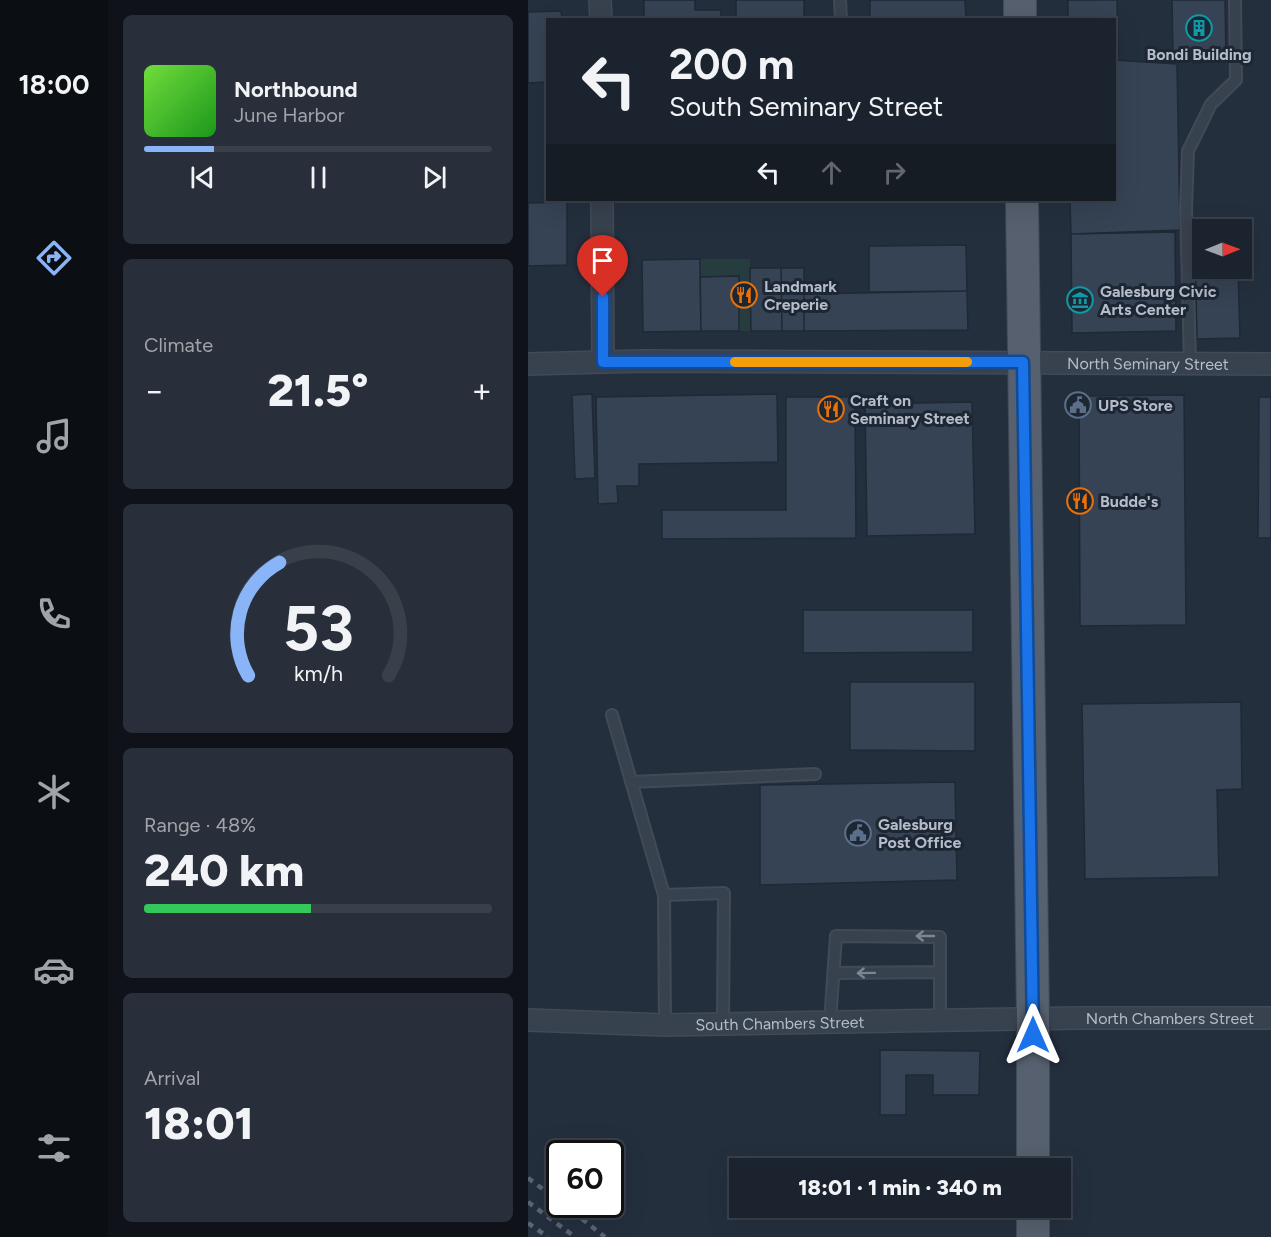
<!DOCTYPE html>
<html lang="en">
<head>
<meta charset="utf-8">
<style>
	:root { --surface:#1b232e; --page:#282f3a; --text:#f1f3f6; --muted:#a0a4aa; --line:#39404a; --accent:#8ab4f8 }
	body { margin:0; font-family:Figtree,sans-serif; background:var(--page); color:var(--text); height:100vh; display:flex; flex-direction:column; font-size:22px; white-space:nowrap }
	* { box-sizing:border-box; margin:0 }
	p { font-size:20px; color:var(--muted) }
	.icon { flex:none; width:33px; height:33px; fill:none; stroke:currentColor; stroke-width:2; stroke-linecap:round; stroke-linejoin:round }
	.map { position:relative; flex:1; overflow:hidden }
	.details { display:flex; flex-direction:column; gap:15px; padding:15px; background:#0f1319; width:420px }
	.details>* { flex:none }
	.hud { position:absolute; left:18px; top:18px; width:570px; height:183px; border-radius:0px; box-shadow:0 6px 24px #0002,0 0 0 2px var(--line); background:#1b232e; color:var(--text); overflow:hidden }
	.needle { width:39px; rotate:89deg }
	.fabs { position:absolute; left:664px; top:219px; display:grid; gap:12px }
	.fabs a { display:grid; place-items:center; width:60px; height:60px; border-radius:0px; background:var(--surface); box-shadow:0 6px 24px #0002,0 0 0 2px var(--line); font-size:30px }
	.speed { position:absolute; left:18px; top:1140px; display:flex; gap:12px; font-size:30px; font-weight:700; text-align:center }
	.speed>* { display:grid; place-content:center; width:78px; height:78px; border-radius:50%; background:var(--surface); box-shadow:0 6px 24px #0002,0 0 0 2px var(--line); line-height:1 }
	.speed .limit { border:3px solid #111; border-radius:9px; background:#fff; color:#111 }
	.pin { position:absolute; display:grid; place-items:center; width:51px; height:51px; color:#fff; margin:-62px -26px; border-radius:50% 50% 50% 0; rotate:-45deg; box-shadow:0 0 6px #0007 }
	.pin .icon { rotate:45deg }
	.me { position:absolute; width:66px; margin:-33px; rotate:0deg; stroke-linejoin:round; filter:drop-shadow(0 0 4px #0008) }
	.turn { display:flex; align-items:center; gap:21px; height:126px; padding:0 24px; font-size:27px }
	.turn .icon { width:78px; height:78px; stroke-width:2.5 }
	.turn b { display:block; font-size:42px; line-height:51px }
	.lanes { display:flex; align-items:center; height:57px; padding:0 24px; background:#0003; justify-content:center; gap:30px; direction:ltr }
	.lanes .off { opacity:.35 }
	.big { font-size:45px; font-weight:800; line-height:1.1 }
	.details .card { flex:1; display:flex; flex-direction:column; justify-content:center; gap:9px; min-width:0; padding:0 21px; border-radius:9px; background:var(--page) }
	.details .dial { align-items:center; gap:0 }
	.dial svg { height:156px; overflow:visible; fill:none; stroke:var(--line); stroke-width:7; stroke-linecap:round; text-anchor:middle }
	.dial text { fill:var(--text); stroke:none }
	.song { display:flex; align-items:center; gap:18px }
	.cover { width:72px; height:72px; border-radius:9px; background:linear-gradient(135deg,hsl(100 70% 55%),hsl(120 70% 35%)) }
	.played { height:6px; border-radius:3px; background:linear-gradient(90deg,var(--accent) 20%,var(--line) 20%) }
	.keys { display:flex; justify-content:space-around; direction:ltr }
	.heat { display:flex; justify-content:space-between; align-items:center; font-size:33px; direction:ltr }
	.charge { height:9px; border-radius:4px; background:linear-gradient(90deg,#34c759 48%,var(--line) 0) }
	.trip { position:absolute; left:201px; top:1158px; width:342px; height:60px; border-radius:0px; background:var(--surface); box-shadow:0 6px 24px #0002,0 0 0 2px var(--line); font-weight:800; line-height:60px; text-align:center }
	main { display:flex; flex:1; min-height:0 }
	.tabs { display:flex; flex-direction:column; width:108px; justify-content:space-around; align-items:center; background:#0b0e12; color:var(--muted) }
	.tabs .icon { width:42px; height:42px }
	.tabs .active { color:var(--accent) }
	.tabs b { font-size:27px; color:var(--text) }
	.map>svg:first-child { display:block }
</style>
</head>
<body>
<main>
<nav class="tabs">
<b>18:00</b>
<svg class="icon active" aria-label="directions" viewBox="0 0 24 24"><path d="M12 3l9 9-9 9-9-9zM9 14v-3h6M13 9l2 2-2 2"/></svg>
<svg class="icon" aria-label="music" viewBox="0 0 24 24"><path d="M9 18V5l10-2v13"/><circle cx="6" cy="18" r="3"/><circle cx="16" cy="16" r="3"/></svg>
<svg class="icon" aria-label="phone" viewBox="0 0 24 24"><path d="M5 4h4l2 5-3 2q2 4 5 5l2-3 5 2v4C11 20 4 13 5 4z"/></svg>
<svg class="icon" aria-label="climate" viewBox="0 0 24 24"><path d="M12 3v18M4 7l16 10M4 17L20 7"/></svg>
<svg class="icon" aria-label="car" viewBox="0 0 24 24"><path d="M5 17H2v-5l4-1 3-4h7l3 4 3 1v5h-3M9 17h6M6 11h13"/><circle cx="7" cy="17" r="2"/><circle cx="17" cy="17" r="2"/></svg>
<svg class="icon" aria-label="filters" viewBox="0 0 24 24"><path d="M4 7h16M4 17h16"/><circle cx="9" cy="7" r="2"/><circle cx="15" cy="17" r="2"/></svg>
</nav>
<section class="details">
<div class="card">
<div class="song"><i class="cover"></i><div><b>Northbound</b><p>June Harbor</p></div></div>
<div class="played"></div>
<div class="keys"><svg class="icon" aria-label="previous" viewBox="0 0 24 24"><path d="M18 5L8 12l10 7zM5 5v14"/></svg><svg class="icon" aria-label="pause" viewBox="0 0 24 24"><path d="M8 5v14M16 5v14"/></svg><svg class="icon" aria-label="next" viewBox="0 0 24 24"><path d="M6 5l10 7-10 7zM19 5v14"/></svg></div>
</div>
<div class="card"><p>Climate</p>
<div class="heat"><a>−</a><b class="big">21.5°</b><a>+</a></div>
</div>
<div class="card dial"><svg viewBox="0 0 100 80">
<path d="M14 69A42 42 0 1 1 86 69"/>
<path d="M14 69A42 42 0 0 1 30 11" stroke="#8ab4f8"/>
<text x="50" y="56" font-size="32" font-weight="700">53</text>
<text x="50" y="72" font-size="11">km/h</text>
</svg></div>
<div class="card"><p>Range · 48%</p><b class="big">240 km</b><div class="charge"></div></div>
<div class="card"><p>Arrival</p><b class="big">18:01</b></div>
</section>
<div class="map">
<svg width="743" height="1237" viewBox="0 0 743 1237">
	<rect width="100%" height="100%" fill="#242f3e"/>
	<path fill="#263c3f" d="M172,259H222L223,331H211L210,277H172Z"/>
	<path fill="#364354" stroke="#1f2835" stroke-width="1.5" d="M116,0H167V10H193V20H116Z
		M208,0H276V20H208Z
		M342,0H437L438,20H342Z
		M540,0H589L590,57H586V20H540Z
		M644,0H697L698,56L681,57V62L665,63V57H645Z
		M33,11L34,20H20V82L0,83V12Z
		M586,60L649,64L652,230L543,234L542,200H586Z
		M39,202V265L0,266V203Z
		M647,232L648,331L544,333L543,234Z
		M438,245L439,291L341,292V246Z
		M667,246H675V268H710L712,338L669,339Z
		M172,259L173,331L115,332L114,260Z
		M222,268H253L254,331H223Z
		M253,268H276V331H254Z
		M211,276V331H173L172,277Z
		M439,291L440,330L276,331V294Z
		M64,394L67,478L47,479L44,395Z
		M249,394L250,462L111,464V486H89L90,503L70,504L68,397Z
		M656,395L658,625L552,626L551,396Z
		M258,397H327L328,538L134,539V510H258Z
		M731,397H743V538H730Z
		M444,402L447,534L339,536L337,404Z
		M275,610H445V652L275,653Z
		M322,682H447V751L322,750Z
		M713,702L714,789L689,790L691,877L557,879L554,704Z
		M427,782L429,880L232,885V785Z
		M352,1050L452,1051L451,1095H405V1075H378V1115H352Z"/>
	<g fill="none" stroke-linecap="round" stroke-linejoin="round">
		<g stroke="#414a57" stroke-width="14">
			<path id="service" d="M312,0L313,20
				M662,363L658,209L660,151L683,104L708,80L707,0
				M84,715L136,895L196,893L195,1024
				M103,782L287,774
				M136,895L137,1025
				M306,973L412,972
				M302,1022L308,936L412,937V1021"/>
		</g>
		<g stroke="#414a57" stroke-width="24">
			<g id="minor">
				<path d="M72,0L73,20"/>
				<path d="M74,200L75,362"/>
				<path id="s1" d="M0,364L114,361L743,364"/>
				<path id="s2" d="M0,1020L137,1025L551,1018H743"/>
			</g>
		</g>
		<g stroke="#414a57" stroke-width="34">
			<path id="primary" d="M492,0V20
				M494,200L505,1019V1168
				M505,1208V1237"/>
		</g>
		<use href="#service" stroke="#38414e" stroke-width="10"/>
		<use href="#minor" stroke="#38414e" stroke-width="21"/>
		<use href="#primary" stroke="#56606e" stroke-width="32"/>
		<path stroke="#5a6575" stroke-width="4.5" stroke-dasharray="6 6" stroke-linecap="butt" d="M0,1178L32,1202
			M0,1202L47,1237
			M35,1204L77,1237
			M0,1223L20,1237"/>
	</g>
	<defs><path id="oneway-shaft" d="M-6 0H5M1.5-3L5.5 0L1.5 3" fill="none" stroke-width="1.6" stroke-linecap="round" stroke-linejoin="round" transform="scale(1.5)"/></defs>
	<g stroke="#7c8592">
		<use href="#oneway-shaft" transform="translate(397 936) rotate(-180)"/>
		<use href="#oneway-shaft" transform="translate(338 973) rotate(179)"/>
	</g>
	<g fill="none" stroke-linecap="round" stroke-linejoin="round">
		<g stroke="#114b97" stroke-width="15">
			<path id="route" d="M75,297V362H495L505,1035"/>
		</g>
		<use href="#route" stroke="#1a73e8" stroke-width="10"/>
		<path stroke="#f59e0b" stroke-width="10" d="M207,362H439"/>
	</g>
	<defs>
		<g id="building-ring" transform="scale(1.35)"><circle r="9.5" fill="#1d2633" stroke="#0f9aa8" stroke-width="1.5"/><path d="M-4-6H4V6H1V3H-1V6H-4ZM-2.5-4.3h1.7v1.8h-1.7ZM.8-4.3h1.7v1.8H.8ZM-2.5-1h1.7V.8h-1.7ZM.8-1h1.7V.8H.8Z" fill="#0f9aa8"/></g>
		<g id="restaurant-ring" transform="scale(1.35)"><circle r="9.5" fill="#1d2633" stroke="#e8710a" stroke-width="1.5"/><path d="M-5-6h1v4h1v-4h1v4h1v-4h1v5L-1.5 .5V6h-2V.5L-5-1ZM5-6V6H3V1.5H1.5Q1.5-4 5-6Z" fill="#e8710a"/></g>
		<g id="museum-ring" transform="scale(1.35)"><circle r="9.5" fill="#1d2633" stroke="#0f9aa8" stroke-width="1.5"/><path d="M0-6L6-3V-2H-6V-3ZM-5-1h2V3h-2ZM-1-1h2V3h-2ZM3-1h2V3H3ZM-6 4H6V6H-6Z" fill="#0f9aa8"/></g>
		<g id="civic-ring" transform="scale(1.35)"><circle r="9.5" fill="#1d2633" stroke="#5c6f8a" stroke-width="1.5"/><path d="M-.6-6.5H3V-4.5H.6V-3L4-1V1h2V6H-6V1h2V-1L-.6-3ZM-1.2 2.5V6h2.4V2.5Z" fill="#5c6f8a"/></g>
	</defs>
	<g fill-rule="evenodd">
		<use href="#building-ring" x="671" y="28"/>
		<use href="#restaurant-ring" x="216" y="295"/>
		<use href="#museum-ring" x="552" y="300"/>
		<use href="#civic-ring" x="550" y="405"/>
		<use href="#restaurant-ring" x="303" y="409"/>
		<use href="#restaurant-ring" x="552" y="501"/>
		<use href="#civic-ring" x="330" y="833"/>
	</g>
	<g text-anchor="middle" stroke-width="6" stroke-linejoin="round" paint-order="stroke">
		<g font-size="16" font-weight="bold" fill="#b4bcc9" stroke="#1d2633" text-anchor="start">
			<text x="671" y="60" text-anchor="middle">Bondi Building</text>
			<text x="236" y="292">Landmark<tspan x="236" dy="18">Creperie</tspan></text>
			<text x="572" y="297">Galesburg Civic<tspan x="572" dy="18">Arts Center</tspan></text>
			<text x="322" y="406">Craft on<tspan x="322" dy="18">Seminary Street</tspan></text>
			<text x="570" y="411">UPS Store</text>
			<text x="572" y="507">Budde's</text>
			<text x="350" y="830">Galesburg<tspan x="350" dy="18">Post Office</tspan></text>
		</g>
		<g font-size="16" fill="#b4bcc9" stroke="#1d2633">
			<text dy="6" stroke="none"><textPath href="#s1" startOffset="620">North Seminary Street</textPath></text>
			<text dy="6" stroke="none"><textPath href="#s2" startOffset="642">North Chambers Street</textPath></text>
			<text dy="6" stroke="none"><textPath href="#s2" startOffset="252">South Chambers Street</textPath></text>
		</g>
	</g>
</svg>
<div class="fabs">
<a><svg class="needle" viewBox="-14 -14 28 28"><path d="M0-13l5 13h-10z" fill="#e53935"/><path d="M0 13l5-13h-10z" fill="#a0a4aa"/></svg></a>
</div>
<div class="speed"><div class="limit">60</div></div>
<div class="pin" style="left:75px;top:297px;background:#d93025"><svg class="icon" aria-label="arrive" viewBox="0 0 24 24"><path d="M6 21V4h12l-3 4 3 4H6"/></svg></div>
<svg class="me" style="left:505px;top:1035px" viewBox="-20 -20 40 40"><path d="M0-17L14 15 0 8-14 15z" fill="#1a73e8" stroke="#fff" stroke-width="4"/></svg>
<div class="trip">18:01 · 1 min · 340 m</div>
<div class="hud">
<div class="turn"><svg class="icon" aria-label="left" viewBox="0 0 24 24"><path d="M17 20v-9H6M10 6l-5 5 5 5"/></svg><div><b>200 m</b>South Seminary Street</div></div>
<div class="lanes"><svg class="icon" aria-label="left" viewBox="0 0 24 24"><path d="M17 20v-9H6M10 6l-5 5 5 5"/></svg><svg class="icon off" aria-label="ahead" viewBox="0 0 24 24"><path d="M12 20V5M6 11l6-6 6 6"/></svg><svg class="icon off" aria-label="right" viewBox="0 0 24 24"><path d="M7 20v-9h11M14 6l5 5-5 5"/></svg></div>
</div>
</div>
</main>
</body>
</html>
